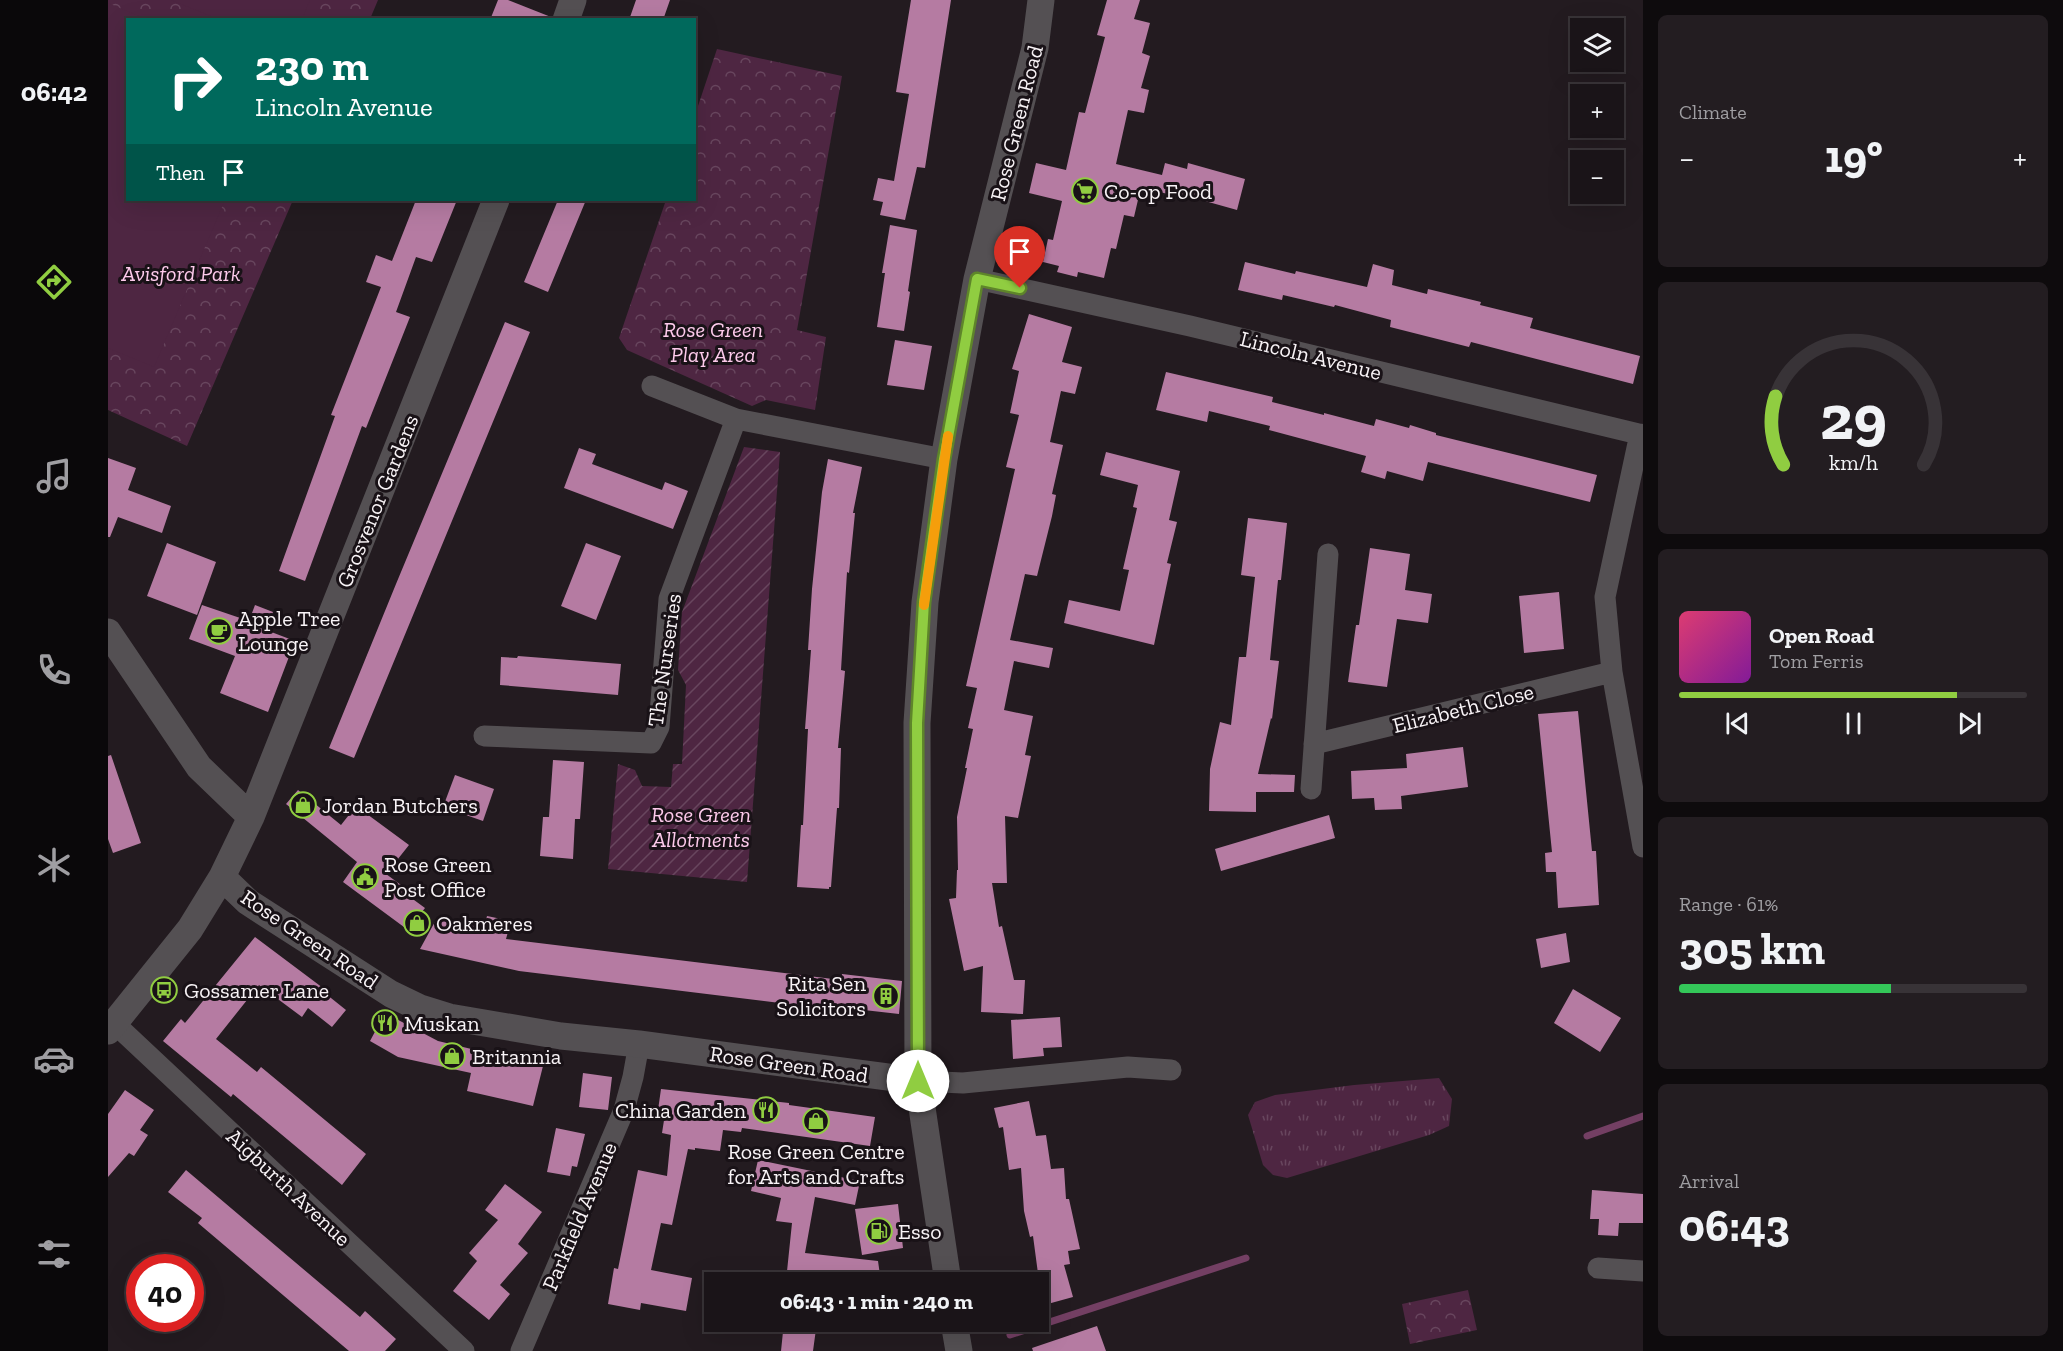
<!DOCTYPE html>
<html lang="en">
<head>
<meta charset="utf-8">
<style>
	:root { --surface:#1a1418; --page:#231d21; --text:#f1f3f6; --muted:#9f9ea2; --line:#383337; --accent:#90cd41 }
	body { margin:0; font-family:"Zilla Slab",serif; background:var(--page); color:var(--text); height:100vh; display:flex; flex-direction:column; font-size:22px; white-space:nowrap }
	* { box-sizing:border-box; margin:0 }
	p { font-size:20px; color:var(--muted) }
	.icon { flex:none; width:33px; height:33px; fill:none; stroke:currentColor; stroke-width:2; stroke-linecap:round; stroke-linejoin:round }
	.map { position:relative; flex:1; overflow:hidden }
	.details { display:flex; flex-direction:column; gap:15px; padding:15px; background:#0e0b0d; width:420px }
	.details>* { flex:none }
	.banner { position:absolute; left:18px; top:18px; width:570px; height:183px; border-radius:0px; box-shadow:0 6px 24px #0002,0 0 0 2px var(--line); background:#00695c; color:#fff; overflow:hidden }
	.controls { position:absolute; left:1462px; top:18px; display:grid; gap:12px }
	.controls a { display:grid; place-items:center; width:54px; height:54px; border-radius:0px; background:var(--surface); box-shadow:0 6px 24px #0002,0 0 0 2px var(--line); font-size:30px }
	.speed { position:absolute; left:18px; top:1254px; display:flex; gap:12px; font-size:30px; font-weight:700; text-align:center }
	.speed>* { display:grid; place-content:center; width:78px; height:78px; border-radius:50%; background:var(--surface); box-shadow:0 6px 24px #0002,0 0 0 2px var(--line); line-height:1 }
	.speed .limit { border:9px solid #d22; background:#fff; color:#111 }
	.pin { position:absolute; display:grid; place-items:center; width:51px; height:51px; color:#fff; margin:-62px -26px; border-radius:50% 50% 50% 0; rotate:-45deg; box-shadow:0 0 6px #0007 }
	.pin .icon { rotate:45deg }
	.me { position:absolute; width:66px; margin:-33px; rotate:0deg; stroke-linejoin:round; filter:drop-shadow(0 0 4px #0008) }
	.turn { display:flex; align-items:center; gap:21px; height:126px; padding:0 30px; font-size:27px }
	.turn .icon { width:78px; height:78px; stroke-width:2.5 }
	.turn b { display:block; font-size:42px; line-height:51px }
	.then { display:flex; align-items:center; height:57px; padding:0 30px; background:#0003; gap:12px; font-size:22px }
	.big { font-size:45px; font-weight:800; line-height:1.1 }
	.details .card { flex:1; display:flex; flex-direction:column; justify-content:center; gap:9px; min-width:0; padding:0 21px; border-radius:9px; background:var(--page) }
	.details .dial { align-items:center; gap:0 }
	.dial svg { height:156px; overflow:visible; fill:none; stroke:var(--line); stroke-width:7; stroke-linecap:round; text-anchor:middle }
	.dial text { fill:var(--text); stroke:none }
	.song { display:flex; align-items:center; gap:18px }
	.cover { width:72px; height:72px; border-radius:9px; background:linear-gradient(135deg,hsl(340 70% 55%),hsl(290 70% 35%)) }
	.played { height:6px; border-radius:3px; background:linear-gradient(90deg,var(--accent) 80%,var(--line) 80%) }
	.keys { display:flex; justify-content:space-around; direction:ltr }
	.heat { display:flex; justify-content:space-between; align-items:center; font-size:33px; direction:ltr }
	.charge { height:9px; border-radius:4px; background:linear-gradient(90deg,#34c759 61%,var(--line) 0) }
	.trip { position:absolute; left:596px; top:1272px; width:345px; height:60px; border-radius:0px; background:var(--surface); box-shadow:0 6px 24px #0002,0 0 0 2px var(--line); font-weight:800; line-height:60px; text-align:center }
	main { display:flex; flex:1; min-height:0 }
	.menu { display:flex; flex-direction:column; width:108px; justify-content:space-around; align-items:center; background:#0a080a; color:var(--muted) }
	.menu .icon { width:42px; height:42px }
	.menu .selected { color:var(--accent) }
	.menu b { font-size:27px; color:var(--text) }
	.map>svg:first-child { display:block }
</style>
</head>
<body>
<main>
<nav class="menu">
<b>06:42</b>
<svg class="icon selected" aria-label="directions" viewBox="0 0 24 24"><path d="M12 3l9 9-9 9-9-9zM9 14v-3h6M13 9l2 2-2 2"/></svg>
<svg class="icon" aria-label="music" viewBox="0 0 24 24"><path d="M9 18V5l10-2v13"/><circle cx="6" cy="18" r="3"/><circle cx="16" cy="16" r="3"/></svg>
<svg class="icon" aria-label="phone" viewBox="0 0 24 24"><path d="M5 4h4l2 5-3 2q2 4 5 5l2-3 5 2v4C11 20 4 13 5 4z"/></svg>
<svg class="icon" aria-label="climate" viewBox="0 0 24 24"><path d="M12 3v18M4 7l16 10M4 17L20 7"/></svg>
<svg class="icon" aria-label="car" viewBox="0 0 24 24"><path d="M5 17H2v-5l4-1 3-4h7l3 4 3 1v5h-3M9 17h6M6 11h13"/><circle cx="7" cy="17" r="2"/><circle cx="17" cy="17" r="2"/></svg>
<svg class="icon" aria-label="filters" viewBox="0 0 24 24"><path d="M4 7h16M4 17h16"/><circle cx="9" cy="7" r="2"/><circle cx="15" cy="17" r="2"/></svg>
</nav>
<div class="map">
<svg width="1535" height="1351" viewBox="0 0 1535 1351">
	<defs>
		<pattern id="grass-tufts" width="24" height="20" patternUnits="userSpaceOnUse" patternTransform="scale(1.5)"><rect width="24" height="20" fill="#4e2642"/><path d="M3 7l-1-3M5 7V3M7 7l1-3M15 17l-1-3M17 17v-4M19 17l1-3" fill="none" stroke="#68465e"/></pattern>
		<pattern id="park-crowns" width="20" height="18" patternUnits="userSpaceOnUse" patternTransform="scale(1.5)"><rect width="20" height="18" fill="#4e2642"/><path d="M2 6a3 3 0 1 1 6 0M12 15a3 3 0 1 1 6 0" fill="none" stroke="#68465e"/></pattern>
		<pattern id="garden-furrows" width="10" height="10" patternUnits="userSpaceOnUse" patternTransform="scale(1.5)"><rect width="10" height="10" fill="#4e2642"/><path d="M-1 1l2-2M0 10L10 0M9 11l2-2" fill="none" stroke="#68465e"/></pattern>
	</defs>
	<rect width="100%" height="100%" fill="#231b20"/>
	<path fill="url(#grass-tufts)" d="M1331,1078L1344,1099L1341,1126L1321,1135L1179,1178L1165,1175L1155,1165L1140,1115L1147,1102L1167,1095L1246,1085Z"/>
	<path fill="url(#park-crowns)" d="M0,0H270L262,19L20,20V200H185L79,446L0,410Z
		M609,49L734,76L689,330L718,337L707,410L658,400L644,406L519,350L511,338L558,200H586L587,115Z
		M1360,1290L1369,1330L1302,1344L1294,1304Z"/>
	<path fill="url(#garden-furrows)" d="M636,447L672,452L639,882L500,869L510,764L527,770L534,786L563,787L565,764H574L578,685L570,670L574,612Z"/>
	<path fill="#4e2642" d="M63,0H202L194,19H110Z
		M0,3L38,19L20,20V200H117L46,367L0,348Z"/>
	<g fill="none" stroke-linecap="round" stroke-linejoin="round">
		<path stroke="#733f63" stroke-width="7" d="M1479,1136L1535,1116
			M902,1335L1138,1258"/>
	</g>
	<path fill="#b57ba2" d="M390,0H400L443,17V20H382Z
		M528,0H562L555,20H521Z
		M803,0H843L817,168L809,167L797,220L772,215L775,202L765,200L770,178L786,181L801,94L788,92Z
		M999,0H1032L1026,19L1042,23L1034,53L1042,56L1033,88L1041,90L1036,113L1020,110L1008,164L1054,175L1057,163L1079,169L1080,163L1137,179L1129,210L1072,194L1071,197L1033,187L1026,217L1016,215L1008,249L1003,248L996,278L970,272L969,277L949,272L951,266L935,262L940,239L945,240L954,201L921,193L928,163L958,170L971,112L977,113L997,37L989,35Z
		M308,200H349L324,262L308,257L288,312L302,317L258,428L254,426L197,581L171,571L227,416L223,415L273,287L258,282L268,255L284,261Z
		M450,200H478L440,292L416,282Z
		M782,225L809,230L800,291L802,292L796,331L769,327L777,273H774Z
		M1137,262L1187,274L1188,271L1259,287L1265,264L1286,270L1284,285L1319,294L1320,289L1373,302L1372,305L1425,318L1422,328L1532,356L1525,384L1363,342L1361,347L1282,327L1283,320L1227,305L1226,307L1175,295L1174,300L1130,290Z
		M921,314L964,327L954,362L974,367L967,394L953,391L942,442L955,445L944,494L948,495L944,516L929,576L917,574L902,640L945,648L941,668L906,661L896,710L925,716L917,755L923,756L910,818L897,816L899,883H884L891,927L894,926L906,980H917L915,1014L873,1012L875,966L856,971L841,899L848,898L849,870H850L849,817L859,768H857L865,729L860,728L869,688L858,686L907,469L898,467L911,415L902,413L911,371L904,369Z
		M397,322L422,332L246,758L221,748L288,584Z
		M787,340L824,346L816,390L779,385Z
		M1058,372L1165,397L1164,402L1216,415V413L1266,426L1268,419L1301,428L1302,425L1328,433V435L1489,475L1482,502L1320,462L1315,481L1279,471L1277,479L1253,472L1258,456L1161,430L1162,426L1101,411L1099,422L1048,410Z
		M471,448L488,454L484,464L554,490L557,482L580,491L565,529L456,488Z
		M998,452L1072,471L1061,520L1069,522L1059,563L1063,564L1046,645L956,623L961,600L1012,611L1021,570L1015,569L1029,508L1025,507L1030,485L992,475Z
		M0,458L28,468L20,490L63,506L54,533L10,517L2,537H0Z
		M720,459L754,467L745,513H747L741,573L739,572L733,670L737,671L730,748H733L731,808H729L723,887H721V889L689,887L693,825H695L700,729H697L703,650H700L704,589L714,492Z
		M1140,518L1179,523L1173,580H1170L1162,660L1171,661L1164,719L1163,718L1150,774L1187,775L1186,792H1148V812L1101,811L1102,769L1112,722L1123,725L1131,657H1138L1147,577L1133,575Z
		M59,543L108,562L89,615L39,596Z
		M478,543L513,556L488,620L453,606Z
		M1262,548L1302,554L1297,590L1324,594L1320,623L1289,619L1279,687L1240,682L1248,625H1251Z
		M1451,592L1456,649L1416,653L1411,596Z
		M94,605L141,621L147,605L165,612L158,630L187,641L160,712L112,693L127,656L81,639Z
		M410,656L513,664L510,695L392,685L393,657L409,658Z
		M1470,711L1484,851H1488L1491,905L1450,908L1448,872H1438L1437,853L1444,852L1430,714Z
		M1355,747L1360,787L1293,796L1294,809L1267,810L1266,798L1244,799L1243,771L1299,768L1298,754Z
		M3,755L33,843L5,853L0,839V756Z
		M445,760L476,762L472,819H467L465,859L432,856L435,817H441Z
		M347,775L386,789L375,821L335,807Z
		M190,790L233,825L248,806L301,845L278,874L304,893L302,897L317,908L300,930L235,882L249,862L178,804Z
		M1221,815L1227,838L1113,871L1107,849Z
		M379,916L403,921L398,939L733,980L734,974L794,981L791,1014L712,1005V1008L411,971L312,949L329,918L376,928Z
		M1458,933L1462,962L1433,968L1428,939Z
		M147,937L215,988L213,990L238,1010L224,1027L200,1008L194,1017L151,985L108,1039L149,1072L153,1067L258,1154L234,1185L125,1094L123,1097L55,1041L73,1019L77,1023Z
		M1465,989L1513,1018L1492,1052L1446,1023Z
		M277,1013L330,1041L435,1066L425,1106L359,1091L363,1073L290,1057L262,1041Z
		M952,1017L954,1047L935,1048L936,1056L905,1059L903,1020Z
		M475,1073L504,1077L500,1110L471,1107Z
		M553,1089L681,1103V1105L767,1117L762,1146L634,1128L633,1132L615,1130L612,1151L587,1148V1150L580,1149L564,1225L553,1223L543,1270L584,1278L578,1311L533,1303L532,1310L500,1304L506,1268L510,1269L530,1170L559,1176L563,1135L554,1133L557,1114L550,1110Z
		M17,1090L46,1110L32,1130L40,1135L26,1156L21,1153L0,1177V1114Z
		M921,1101L928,1136L938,1135L943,1169L956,1168L958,1199H961L972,1249L960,1251L962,1264L956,1265L965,1297L936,1305L930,1282L931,1281L925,1236L922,1237L916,1211L913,1168L901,1170L895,1127L891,1128L886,1108Z
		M448,1128L477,1134L469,1167L464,1166L462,1176L439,1172Z
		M650,1160L752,1181L747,1205L707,1197L697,1253L770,1261L773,1282L678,1281L684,1223L668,1221L673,1198L643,1191Z
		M78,1170L252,1317L257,1311L288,1339L277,1351H241L90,1223L94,1218L60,1192Z
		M397,1184L434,1212L410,1244L420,1253L392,1285L402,1294L381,1320L345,1291L369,1261L361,1253L390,1220L377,1210Z
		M1484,1190L1535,1194V1223H1511L1510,1236L1490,1235L1491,1219H1482Z
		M790,1204L795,1248L754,1255L747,1209Z
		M676,1322H700L699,1328L708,1329L705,1351H673Z
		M989,1326L998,1351H925L924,1348Z"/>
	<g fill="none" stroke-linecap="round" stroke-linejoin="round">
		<path stroke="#545053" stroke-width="21" d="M869,279L1082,326L1535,435
			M544,386L628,419L836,459
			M1532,434L1497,597L1504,672L1535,847
			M376,736L543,743L551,727L561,599L628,419
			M1206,744L1504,672
			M1203,789L1220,554
			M6,1023L356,1351
			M810,1081L855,1083L1020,1067L1063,1070
			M1490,1268L1535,1271
			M413,1351L516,1110L525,1077L531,1044"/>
		<path stroke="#545053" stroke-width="27" d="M458,20L465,0
			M0,632L91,767L143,817
			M114,877L140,902L283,994L312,1008L341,1017L453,1036L531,1044L810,1081
			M0,1031L82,929L114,877L143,817L388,200
			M840,1282L810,1081L809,723L817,602L836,459L869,279L927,48L933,0
			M846,1322L851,1351"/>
	</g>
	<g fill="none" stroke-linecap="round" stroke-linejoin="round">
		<g stroke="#5e852a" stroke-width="15">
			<path id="route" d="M810,1081L809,723L816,602L836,459L869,279L912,288"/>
		</g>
		<use href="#route" stroke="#90cd41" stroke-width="10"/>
		<path stroke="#f59e0b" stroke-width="10" d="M816,605L840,436"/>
	</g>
	<defs>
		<g id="supermarket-ring" transform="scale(1.35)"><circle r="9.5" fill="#191217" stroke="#90cd41" stroke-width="1.5"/><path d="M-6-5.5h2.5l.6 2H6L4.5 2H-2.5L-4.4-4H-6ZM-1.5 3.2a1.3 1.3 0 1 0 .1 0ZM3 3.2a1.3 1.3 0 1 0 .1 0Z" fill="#90cd41"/></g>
		<g id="cafe-ring" transform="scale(1.35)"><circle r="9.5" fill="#191217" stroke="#90cd41" stroke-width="1.5"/><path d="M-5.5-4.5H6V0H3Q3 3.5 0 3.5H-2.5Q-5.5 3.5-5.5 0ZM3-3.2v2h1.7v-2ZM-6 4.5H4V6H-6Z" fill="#90cd41"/></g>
		<g id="shop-ring" transform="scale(1.35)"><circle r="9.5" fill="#191217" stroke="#90cd41" stroke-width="1.5"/><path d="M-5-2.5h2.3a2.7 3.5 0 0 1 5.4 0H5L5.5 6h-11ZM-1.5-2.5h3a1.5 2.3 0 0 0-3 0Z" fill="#90cd41"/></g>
		<g id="civic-ring" transform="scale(1.35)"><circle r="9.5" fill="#191217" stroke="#90cd41" stroke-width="1.5"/><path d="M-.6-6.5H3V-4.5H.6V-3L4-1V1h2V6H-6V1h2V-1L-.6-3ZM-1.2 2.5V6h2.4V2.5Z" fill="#90cd41"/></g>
		<g id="bus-ring" transform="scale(1.35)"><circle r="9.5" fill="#191217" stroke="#90cd41" stroke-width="1.5"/><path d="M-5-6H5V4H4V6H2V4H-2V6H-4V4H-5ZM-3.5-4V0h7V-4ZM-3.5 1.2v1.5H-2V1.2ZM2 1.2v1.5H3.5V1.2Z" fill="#90cd41"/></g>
		<g id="building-ring" transform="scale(1.35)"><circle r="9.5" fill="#191217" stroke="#90cd41" stroke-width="1.5"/><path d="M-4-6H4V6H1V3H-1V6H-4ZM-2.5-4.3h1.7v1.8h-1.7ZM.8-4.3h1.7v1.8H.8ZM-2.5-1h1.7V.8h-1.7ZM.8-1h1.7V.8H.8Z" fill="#90cd41"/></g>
		<g id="restaurant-ring" transform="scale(1.35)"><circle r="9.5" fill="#191217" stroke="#90cd41" stroke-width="1.5"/><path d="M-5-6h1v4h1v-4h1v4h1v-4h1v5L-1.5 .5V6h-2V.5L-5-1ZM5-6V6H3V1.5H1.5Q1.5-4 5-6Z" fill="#90cd41"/></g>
		<g id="fuel-ring" transform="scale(1.35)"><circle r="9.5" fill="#191217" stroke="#90cd41" stroke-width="1.5"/><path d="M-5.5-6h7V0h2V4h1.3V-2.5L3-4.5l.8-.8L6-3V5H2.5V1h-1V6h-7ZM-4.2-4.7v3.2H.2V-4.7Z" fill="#90cd41"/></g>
	</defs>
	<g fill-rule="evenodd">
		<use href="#supermarket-ring" x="977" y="191"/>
		<use href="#cafe-ring" x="111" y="631"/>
		<use href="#shop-ring" x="195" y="805"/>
		<use href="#civic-ring" x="257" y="877"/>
		<use href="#shop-ring" x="309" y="923"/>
		<use href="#bus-ring" x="56" y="990"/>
		<use href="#building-ring" x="778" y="996"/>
		<use href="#restaurant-ring" x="277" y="1023"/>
		<use href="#shop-ring" x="344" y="1056"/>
		<use href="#restaurant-ring" x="658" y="1110"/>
		<use href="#shop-ring" x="708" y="1121"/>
		<use href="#fuel-ring" x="771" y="1231"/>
	</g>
	<g text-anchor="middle" stroke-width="6" stroke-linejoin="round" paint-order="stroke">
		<g font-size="22" fill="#f8f3f6" stroke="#191217">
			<text transform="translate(908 123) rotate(-76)" y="8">Rose Green Road</text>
			<text transform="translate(1203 355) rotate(14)" y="8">Lincoln Avenue</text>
			<text transform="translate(269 501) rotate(-68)" y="8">Grosvenor Gardens</text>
			<text transform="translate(556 660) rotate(-82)" y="8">The Nurseries</text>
			<text transform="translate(1355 708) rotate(-14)" y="8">Elizabeth Close</text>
			<text transform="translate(202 939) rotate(34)" y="8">Rose Green Road</text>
			<text transform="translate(681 1064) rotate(8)" y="8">Rose Green Road</text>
			<text transform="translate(181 1187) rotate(43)" y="8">Aigburth Avenue</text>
			<text transform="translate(471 1216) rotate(-67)" y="8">Parkfield Avenue</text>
		</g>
		<g font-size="22" fill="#f8f3f6" stroke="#191217" text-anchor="start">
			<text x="996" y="199">Co-op Food</text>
			<text x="130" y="626">Apple Tree<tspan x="130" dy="25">Lounge</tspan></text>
			<text x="214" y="813">Jordan Butchers</text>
			<text x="276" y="872">Rose Green<tspan x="276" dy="25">Post Office</tspan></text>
			<text x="328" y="931">Oakmeres</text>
			<text x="758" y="991" text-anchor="end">Rita Sen<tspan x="758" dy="25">Solicitors</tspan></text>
			<text x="76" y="998">Gossamer Lane</text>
			<text x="296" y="1031">Muskan</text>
			<text x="364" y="1064">Britannia</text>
			<text x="638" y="1118" text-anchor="end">China Garden</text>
			<text x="708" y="1159" text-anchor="middle">Rose Green Centre<tspan x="708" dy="25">for Arts and Crafts</tspan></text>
			<text x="790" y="1239">Esso</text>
		</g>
		<g font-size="22" font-style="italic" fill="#fdcaeb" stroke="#191217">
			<text x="73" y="281">Avisford Park</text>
			<text x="605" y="337">Rose Green<tspan x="605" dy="25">Play Area</tspan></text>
			<text x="593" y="822">Rose Green<tspan x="593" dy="25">Allotments</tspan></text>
		</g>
	</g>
</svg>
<div class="controls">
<a><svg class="icon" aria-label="layers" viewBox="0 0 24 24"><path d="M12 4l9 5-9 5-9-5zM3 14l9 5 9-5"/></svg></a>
<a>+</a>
<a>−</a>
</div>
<div class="speed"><div class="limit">40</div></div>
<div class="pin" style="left:912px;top:288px;background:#d93025"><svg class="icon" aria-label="arrive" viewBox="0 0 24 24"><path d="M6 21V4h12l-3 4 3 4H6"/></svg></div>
<svg class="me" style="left:810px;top:1081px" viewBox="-20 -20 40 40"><circle r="19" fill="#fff"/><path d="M0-13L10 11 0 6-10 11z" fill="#90cd41"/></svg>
<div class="trip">06:43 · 1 min · 240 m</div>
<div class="banner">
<div class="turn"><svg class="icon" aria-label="right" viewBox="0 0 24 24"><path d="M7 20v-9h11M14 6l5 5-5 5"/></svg><div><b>230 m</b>Lincoln Avenue</div></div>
<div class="then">Then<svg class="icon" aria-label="arrive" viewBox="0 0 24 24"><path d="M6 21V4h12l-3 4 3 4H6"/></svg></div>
</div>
</div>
<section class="details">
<div class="card"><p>Climate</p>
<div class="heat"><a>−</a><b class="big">19°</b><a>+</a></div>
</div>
<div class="card dial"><svg viewBox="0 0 100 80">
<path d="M14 69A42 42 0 1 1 86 69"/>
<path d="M14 69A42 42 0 0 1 10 34" stroke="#90cd41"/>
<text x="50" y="56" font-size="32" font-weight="700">29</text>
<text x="50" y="72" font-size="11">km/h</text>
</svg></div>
<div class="card">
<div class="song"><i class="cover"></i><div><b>Open Road</b><p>Tom Ferris</p></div></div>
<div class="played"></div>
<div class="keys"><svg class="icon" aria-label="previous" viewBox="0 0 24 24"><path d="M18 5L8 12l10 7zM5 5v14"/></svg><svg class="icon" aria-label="pause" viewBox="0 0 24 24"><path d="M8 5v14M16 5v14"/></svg><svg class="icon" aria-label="next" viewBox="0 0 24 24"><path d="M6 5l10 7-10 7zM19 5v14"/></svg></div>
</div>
<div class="card"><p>Range · 61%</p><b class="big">305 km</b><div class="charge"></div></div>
<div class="card"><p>Arrival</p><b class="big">06:43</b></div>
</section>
</main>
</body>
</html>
